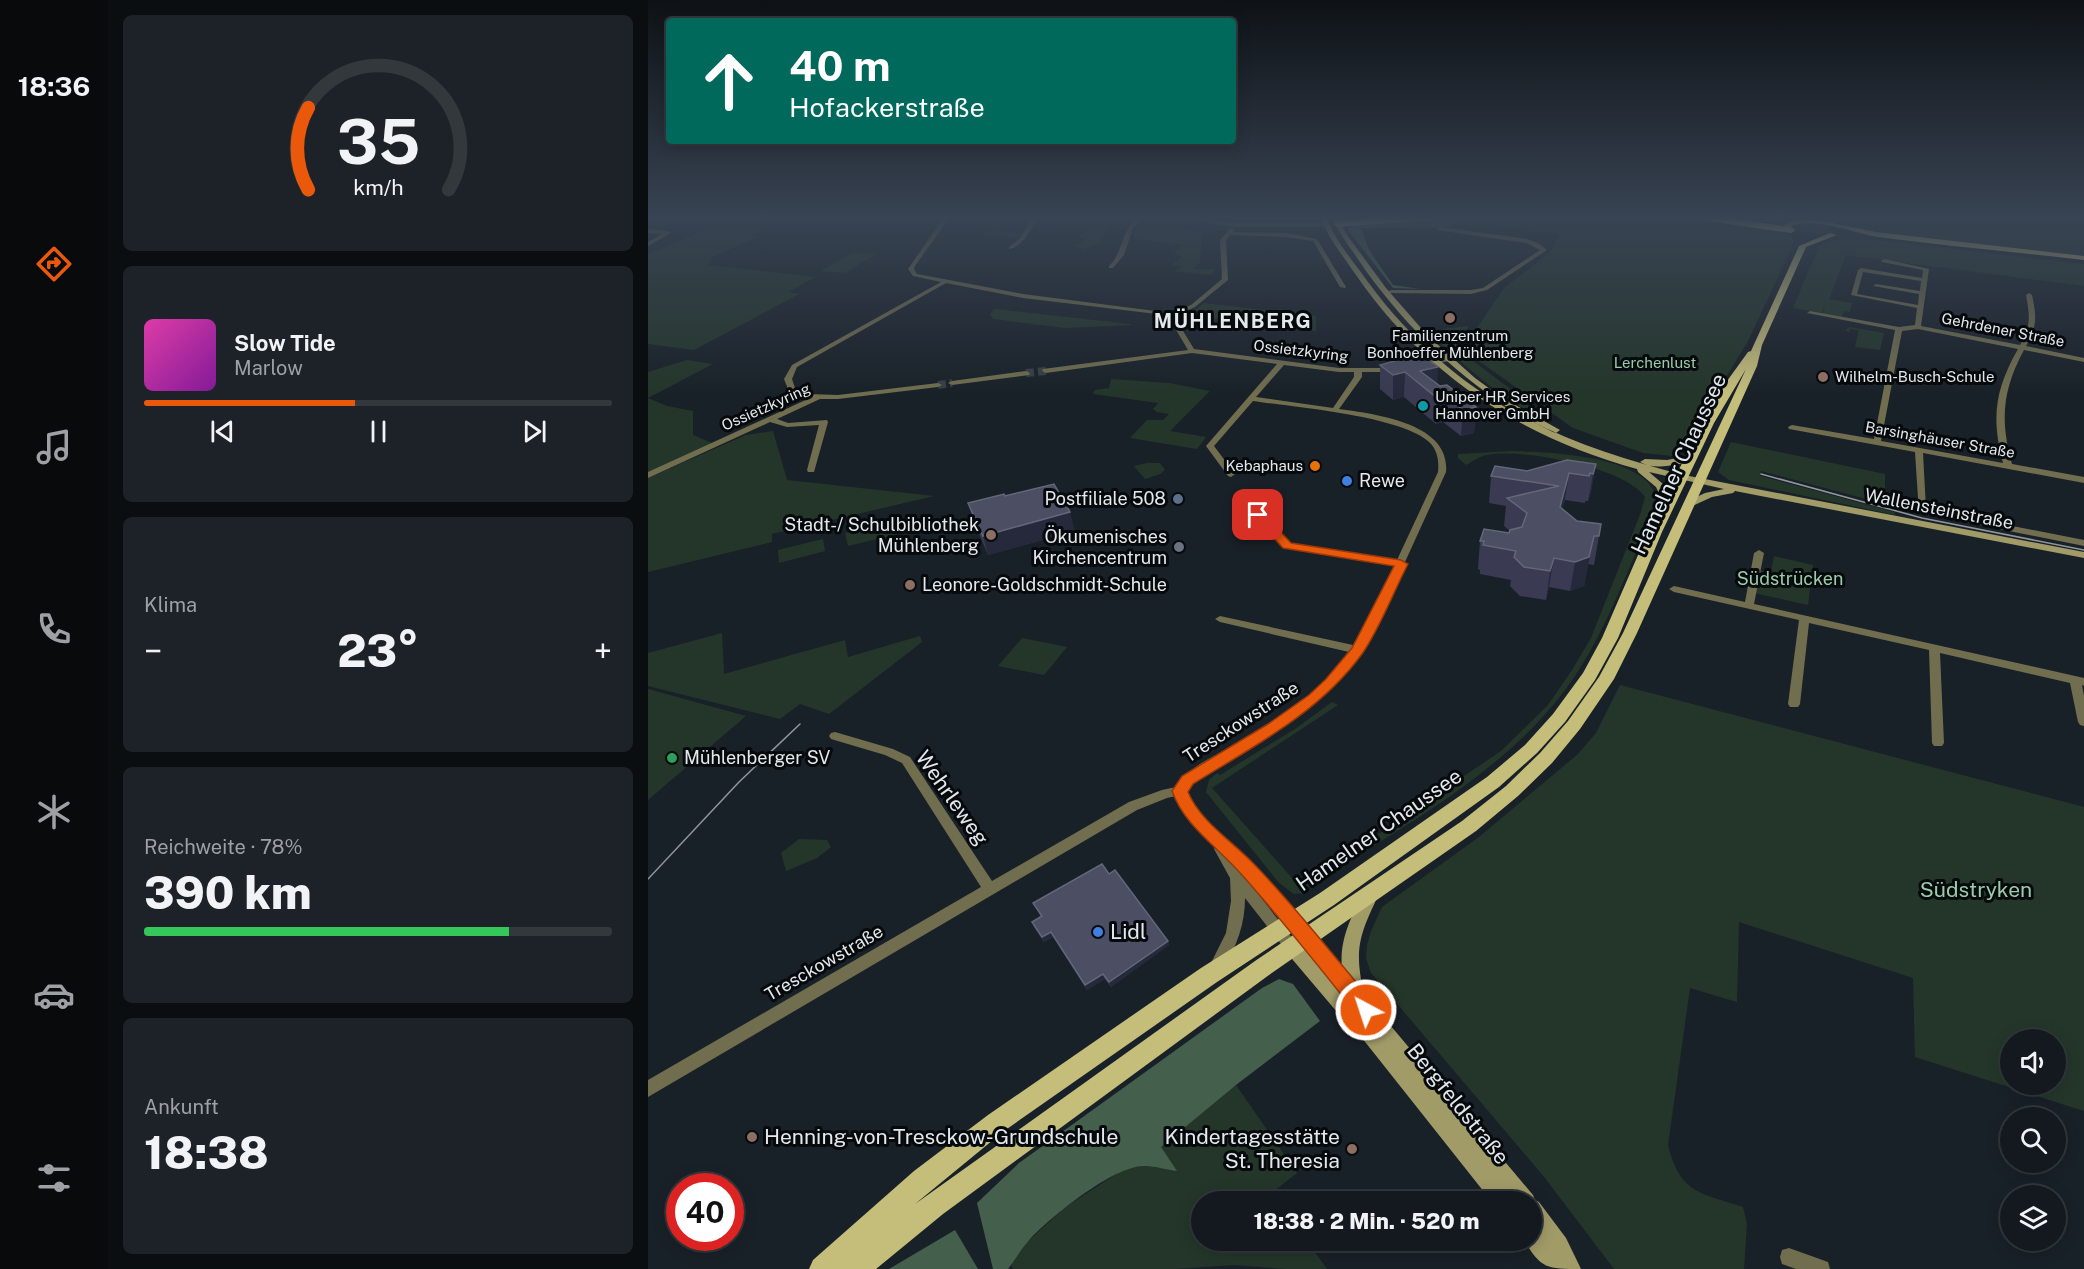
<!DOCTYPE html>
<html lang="de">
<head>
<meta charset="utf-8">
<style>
	:root { --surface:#13191e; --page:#1c2227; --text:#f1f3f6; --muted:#9da0a4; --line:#32383c; --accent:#ea580c }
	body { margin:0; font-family:"Public Sans",sans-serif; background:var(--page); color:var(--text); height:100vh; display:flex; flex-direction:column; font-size:22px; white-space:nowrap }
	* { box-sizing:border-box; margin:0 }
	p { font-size:20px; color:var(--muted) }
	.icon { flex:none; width:33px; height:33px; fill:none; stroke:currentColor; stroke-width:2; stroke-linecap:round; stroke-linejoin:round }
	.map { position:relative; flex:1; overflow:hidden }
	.panel { display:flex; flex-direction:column; gap:15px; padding:15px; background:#0a0e10; width:540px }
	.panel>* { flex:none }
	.guide { position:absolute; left:18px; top:18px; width:570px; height:126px; border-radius:6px; box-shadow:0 3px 15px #0003,0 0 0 2px var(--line); background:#00695c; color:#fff; overflow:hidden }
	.fabs { position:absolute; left:1352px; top:1029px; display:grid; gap:12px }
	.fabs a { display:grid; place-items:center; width:66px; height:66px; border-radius:50%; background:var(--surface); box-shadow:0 3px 15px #0003,0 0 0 2px var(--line); font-size:30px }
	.speed { position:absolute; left:18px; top:1173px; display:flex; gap:12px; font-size:30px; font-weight:700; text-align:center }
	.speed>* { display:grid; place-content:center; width:78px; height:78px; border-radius:50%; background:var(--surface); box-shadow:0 3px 15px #0003,0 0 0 2px var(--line); line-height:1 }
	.speed .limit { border:9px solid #d22; background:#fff; color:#111 }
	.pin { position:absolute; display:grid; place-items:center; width:51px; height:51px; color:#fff; margin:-26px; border-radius:12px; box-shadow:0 3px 9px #0006 }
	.me { position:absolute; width:66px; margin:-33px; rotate:320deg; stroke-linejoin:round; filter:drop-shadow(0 0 4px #0008) }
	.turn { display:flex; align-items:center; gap:21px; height:126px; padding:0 24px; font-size:27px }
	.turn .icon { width:78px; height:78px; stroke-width:2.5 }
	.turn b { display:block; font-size:42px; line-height:51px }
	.big { font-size:45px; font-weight:800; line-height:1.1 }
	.panel .widget { flex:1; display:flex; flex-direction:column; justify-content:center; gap:9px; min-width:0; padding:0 21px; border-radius:9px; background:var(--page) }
	.panel .dial { align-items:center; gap:0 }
	.dial svg { height:156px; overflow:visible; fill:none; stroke:var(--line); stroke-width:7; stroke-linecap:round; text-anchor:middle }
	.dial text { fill:var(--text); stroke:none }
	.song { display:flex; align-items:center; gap:18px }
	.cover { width:72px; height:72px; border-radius:9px; background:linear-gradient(135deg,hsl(320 70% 55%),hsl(290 70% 35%)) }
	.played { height:6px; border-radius:3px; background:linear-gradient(90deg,var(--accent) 45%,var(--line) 45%) }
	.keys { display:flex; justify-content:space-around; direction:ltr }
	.heat { display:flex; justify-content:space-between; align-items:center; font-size:33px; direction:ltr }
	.charge { height:9px; border-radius:4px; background:linear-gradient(90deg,#34c759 78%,var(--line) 0) }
	.trip { position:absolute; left:543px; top:1191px; width:351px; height:60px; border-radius:30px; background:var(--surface); box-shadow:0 3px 15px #0003,0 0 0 2px var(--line); font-weight:800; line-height:60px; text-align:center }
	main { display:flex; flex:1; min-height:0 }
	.tab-bar { display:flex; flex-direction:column; width:108px; justify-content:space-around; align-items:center; background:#080a0c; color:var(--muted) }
	.tab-bar .icon { width:42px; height:42px }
	.tab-bar .selected { color:var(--accent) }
	.tab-bar b { font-size:27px; color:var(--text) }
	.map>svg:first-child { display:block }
</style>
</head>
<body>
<main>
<nav class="tab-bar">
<b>18:36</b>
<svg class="icon selected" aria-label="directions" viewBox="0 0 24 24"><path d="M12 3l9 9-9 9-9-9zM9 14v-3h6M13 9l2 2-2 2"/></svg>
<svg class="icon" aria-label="music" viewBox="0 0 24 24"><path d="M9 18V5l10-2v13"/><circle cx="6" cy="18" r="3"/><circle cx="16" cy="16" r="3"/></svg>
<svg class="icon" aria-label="phone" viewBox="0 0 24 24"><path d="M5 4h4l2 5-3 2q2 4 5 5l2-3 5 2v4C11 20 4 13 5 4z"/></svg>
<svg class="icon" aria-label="climate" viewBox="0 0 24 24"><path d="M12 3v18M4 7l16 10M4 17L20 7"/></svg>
<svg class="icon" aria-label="car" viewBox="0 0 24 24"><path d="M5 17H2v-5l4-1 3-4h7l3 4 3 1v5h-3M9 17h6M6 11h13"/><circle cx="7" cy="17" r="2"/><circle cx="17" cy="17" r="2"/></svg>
<svg class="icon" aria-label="filters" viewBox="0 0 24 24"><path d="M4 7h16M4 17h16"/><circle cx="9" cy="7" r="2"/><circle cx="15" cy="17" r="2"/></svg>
</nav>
<section class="panel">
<div class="widget dial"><svg viewBox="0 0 100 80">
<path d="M14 69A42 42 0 1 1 86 69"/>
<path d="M14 69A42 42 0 0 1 14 27" stroke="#ea580c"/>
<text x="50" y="56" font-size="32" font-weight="700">35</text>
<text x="50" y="72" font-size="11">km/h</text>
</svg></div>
<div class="widget">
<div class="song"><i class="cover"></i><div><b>Slow Tide</b><p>Marlow</p></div></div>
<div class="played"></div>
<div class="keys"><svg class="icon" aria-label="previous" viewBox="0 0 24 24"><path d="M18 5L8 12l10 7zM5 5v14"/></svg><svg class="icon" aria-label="pause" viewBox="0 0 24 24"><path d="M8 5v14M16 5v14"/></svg><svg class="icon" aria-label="next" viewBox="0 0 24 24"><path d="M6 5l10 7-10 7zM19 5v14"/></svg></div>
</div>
<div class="widget"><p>Klima</p>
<div class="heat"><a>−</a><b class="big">23°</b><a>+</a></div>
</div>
<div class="widget"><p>Reichweite · 78%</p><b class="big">390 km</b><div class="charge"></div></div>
<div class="widget"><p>Ankunft</p><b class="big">18:38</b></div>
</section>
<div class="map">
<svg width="1436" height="1269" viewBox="0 0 1436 1269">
	<rect width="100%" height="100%" fill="#192128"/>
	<path fill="#24362a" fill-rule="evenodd" d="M89,217H144L103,235L112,236L62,258L65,259L60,262L64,263L59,265L168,277L140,292L151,294L46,350L0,344V254Z
		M354,217H365L359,225L348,231L375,233L372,238L334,234L348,226L340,225Z
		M390,217H467L451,243L432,251L435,248L425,247L438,239L430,237L443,228L388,222Z
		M500,217H513L498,223L552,232L554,234L552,262L545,269H566V273L562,275L527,271L534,266L523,265L535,256L525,254L536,245L485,239L488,224Z
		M815,217C875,217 935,218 994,218C1034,217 1108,215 1143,236L1146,243L1099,343L1053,418L1042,430L1030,454L1025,456L995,453L925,428L821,354L816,347L856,288L901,253L912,234L800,222Z
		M1182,217H1436V256L1223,231L1198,225Z
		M1155,222L1177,224L1189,231C1177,236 1154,235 1144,226Z
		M1199,239L1227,240L1436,264V286L1198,255L1181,299L1204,303L1202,312L1196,311L1194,317L1175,314L1177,304L1174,313L1145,308L1171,246L1183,241Z
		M204,253L228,254L197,273L173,271Z
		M556,303L668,316V331L542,315Z
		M347,309L482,324L484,325L417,328L345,319L342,314Z
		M821,326L810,342L813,352L900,417C873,416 812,362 792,343L806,339L795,329Z
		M1201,327L1236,333L1232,350L1207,347L1211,330L1202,329L1201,332L1197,331Z
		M39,360L65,364L0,398L19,406L45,411V435L66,444L0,473V372Z
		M463,379L521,383L562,391L522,431L558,437L549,449L482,438L499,420H515L521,414L509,412L505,409L510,403L445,394L447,390L461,388Z
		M125,431L139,480L286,496L124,534V542L0,572V478L98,435Z
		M1083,442L1237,474V504L1113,471L1112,476L1246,512L1247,515L1081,480L1070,472Z
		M864,451C899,452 1016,455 1008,508C982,562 962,622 929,673C866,769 755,826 659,887L657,893L646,894L631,883L558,792L561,780L569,773L572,775L647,729L684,702L690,705L564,788L652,887L853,751L900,705L924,670L943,638L993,512L997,497C978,467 873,448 839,455C832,456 824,462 818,465L810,458V454Z
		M499,463H512L517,470L512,474L497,479L486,466Z
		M251,520L254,533L200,546L197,533Z
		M175,539L177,551L131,563L130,550Z
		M1126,556L1165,565L1160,605L1106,593L1112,571H1123Z
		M74,633L76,674L197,640L200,657L272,636L274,642L181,714L152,704L132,719L0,686V653Z
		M374,638L419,647L396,675L350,666Z
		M972,685L1436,807V1111L1267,1057L1265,978L1091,922L1089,1002L1042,988L1020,1145C1032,1194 1053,1193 1095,1207L1099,1224L1096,1269H966L897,1178L723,973L718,958L719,945L723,931L734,907L831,837L930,754L948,733ZM1362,1040H1407V1084H1362Z
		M0,689L98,716L0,800Z
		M151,839L179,840L183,847L169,858L138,871L133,853Z
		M588,1085L649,1173L626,1191L633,1201L554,1202V1240L659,1241L679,1269H637L586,1265L527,1269H365L363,1265L380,1241L419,1206L470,1173Z"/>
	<path fill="#445f4c" d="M795,217H815L801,221L806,223L802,227L713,228L721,250L745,285L772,289L745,288L700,230L703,225Z
		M631,979L645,984L672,1021L588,1085L513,1147L529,1171C519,1170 508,1166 497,1166C466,1165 403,1217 382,1239C374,1248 367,1260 360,1269H345L329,1203L371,1163L614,988Z
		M307,1230L330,1269H241Z"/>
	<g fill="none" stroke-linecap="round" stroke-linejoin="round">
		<path stroke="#373f46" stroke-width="8" stroke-dasharray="8 4" stroke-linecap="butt" d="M378,373L398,371
			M290,385L304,383"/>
		<path fill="#716e4f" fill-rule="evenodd" d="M55,217H65L62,219Z
			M296,217H302L267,266L266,269L269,274L375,294L523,313L543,305L574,279L572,240L582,228L587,229L585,232L638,233L669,239L698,287L697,288L692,287L665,241L638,237L582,235L578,240L580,280L547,307L526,316L546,349L691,368H748V372H714V377L691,409C727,414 803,423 798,472L757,562L759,564L755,567L731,620L714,648L715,650L714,652L711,653C684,698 639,725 595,751C576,762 550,772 538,791C552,822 580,841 603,864C620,880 635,898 649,917L651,921L649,925L644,927L639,925L612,891L591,869L652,948L650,953L645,954L640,953L597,898C597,924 589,946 575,968L570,970L565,968L563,963L578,933L583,901L582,878L566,849L567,847L540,817L528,796L519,798L489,810L0,1097V1080L333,887L254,763L237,755L183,739L181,736L183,733L187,732L245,749L262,757L344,881L481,802L514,790L528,787C541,766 567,756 588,744C629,720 675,694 701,652L572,622L567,619L572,616L705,645L721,620L746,566L636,548L607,517V513H613L642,544L749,560L790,472C791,463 790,453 784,445C760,416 644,407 605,401L566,446L587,474L583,477L580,476L558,446L629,364L544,353L398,373L394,371L395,369L540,350L521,318L517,315L375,298L298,283L149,367L144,379L147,388L160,394L190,395L290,383L294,385L290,387L190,399H172L129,419L140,423L179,420L180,422L166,472H160L159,470L171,425L139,427L122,422L0,478V472L162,398H156L140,389L136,379L144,365L293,282L265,276L260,269ZM636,365L691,372H706V377L685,408L608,397Z
			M384,217H390C383,229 375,247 361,249V247L372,238Z
			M490,217H496L485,228L476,255L465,268H461V266C476,252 473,229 490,217Z
			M523,217H538L588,223H679L682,225L679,227H588Z
			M1159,217H1168L1150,223L1147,221Z
			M1175,217H1181L1193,227L1188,228Z
			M791,227L879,239L890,243L899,250L839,290L823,294L741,293V291L743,290H823L835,288L892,250L878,243L789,230Z
			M0,229L20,231L23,233L0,246V242L14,234L0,233Z
			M1236,259L1281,269L1273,326L1372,345C1383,325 1382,317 1378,295L1381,293L1384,295C1389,318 1389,326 1378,346L1436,358V362L1376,350C1354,391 1352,420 1364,464L1436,477V483L1275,453L1278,509L1436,540V546L1271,513L1267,452L1141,429L1140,427L1144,425L1226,439L1247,330L1159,313L1162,311L1251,327L1267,325L1269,308L1203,295L1210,270L1213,268L1274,278L1275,270L1234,262L1233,261ZM1215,272L1273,281L1272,291L1228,284L1225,286L1271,294L1270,305L1209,294ZM1270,329L1370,349C1347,389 1343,418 1355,463L1233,441L1254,331Z
			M798,358L800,359V361L772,368L768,366Z
			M378,371L382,373L381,375L304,385L300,383L304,381Z
			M1111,550L1116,553L1106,604L1436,678V686L1434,685L1436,696V726L1432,725L1430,722L1422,683L1292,653L1296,743L1294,746H1286L1284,743L1281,650L1161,623L1152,704L1150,707H1142L1140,704L1151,620L1026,592L1021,589L1026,586L1097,602L1106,553Z
			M1141,1248L1180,1262L1182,1269H1148L1134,1264L1132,1257L1134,1250Z"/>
		<path fill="#a19b68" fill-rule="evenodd" d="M672,217H678C686,237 699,254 712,271C755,332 808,382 875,417C811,378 761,330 718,271C706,253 693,236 683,217H689L699,235L738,288L780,336L827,378L853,397L912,430L908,433L905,432L879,419C929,445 982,461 1036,475L1436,552V558L1087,491L1085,493L1064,497L1040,508L1035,505L1036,503L1057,493L1076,489L1001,472L1015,484L1026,504L1025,506H1017L1008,487L990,472L989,469C873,437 777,375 708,275C695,256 681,239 672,217Z
			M1045,455L1048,456V460C1032,464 1007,471 992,462L997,459L1019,460Z
			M722,889L728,891L730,896C711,936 706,950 716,994L885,1195L887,1200L891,1202L918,1238L933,1269C899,1269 893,1269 876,1240H884V1202H844L714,1038L700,1025L639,953L637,948L639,943L645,941L651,943L670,965L638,926L636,921L638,916L644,914L650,916L694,968C691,939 704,916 716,891Z"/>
		<path fill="#c5be7b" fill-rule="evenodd" d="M1147,219L1170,220L1228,232L1436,256V260C1367,252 1298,246 1230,237C1206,233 1167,217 1144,226L1146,232H1140L1136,225Z
			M1182,233L1189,235L1158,247L1114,345L1109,366L989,633L966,679L932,729L904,763L870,796L828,831L621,975L295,1214L228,1269H161L165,1260L266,1171L340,1115L553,968L672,893L839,777L877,745L905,714L935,673L954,638L1000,532L1054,423L1074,388L1100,352L1103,351L1151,246ZM1098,369L975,633L951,677L920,721L892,753L858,786L814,821L607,961L267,1204L356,1131L569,982L686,905L851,787L889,753L917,722L947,680L970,638L1014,532L1066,423Z"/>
		<path fill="#e7de8c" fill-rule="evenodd" d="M749,217H789L785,220L689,227L685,224L689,221Z
			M1050,217H1072L1143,227L1148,230L1143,233L1054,220Z"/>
		<path stroke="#90969c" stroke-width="1.5" d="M1113,474L1274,518L1436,550
			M0,879L91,782L152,724"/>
	</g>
	<path fill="#3a3b53" d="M772,354L789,384L828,407L826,433L813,436L795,422L788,424L756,397L745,400L732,389V365Z
		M948,464L943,491L940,501H937V503L917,500L914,509L929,521L953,524L946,565L940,564L936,586L922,591L901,587L898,600L872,596L862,586L863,580L832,574V570L830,569L832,541L861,533L862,531L856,526L858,506L841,503L843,476L879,471Z
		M357,496L427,531L340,555L326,522L320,503Z
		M461,874L520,941L521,945L463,987L457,979L439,990L405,937L396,942L386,927L384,922L393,917L385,903Z"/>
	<path fill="#25293b" d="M790,367L789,392L772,371Z
		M757,372L756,397L745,400V375Z
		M797,396L795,422L788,424L789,398Z
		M828,407L826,433L813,436L815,410Z
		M948,464L943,491L940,501L945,474Z
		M921,473L917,500L907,535L912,507Z
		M422,512L427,531L340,555L335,536Z
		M946,536L936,586L922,591L927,562Z
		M906,558L901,587L898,600L902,571Z
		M403,932L405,937L396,942L394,937Z
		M520,941L521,945L463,987L461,982Z
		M455,974L457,979L439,990L437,985Z"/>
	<path fill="#4c4e63" stroke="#646679" stroke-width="1.5" d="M772,354L790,367L772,371L792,386L799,385L828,407L815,410L797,396L789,398L757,372L745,375L732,365Z
		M919,460L948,464L945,474L942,473L941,476L921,473L912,507L929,521L953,524L951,536H946L941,557L927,562L906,558L902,571L876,567L866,557L868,551L835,545L836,541H832L836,529L861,533L862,530L874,527L879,513L859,498L911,486L843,476L847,466L879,471Z
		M406,484L422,512L335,536L320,503L356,494L357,496Z
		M454,864L461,874L467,870L520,941L461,982L455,974L437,985L403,932L394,937L384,922L394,916L385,903Z"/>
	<linearGradient id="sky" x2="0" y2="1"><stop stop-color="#0e1216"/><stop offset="0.55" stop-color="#384353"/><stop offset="1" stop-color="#384353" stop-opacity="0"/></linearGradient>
	<rect width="1436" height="395" fill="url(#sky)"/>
	<path fill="#ea580c" stroke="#983908" stroke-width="1.5" d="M610,511L614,512L643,543L753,560L760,564C746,591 731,630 714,654C671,713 606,746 545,784L540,792C552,821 584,841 605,863C648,907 686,957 726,1003L728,1010L726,1017L718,1019L711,1017C673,969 635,921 594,875C570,847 537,827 524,791L534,776L620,724L661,695L678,679L704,648L746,566L635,548L604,515Z"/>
	<g fill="#8d6e63" stroke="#070a0d" stroke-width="2">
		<circle cx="802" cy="318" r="6"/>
		<circle cx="1175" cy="377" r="6"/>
		<circle cx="343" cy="535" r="6"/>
		<circle cx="262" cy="585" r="6"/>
		<circle cx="104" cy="1137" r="6"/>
		<circle cx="704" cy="1149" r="6"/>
	</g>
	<circle fill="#0f9aa8" stroke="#070a0d" stroke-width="2" cx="775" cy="406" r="6"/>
	<circle fill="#e8710a" stroke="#070a0d" stroke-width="2" cx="667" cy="466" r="6"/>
	<g fill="#3f7fe0" stroke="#070a0d" stroke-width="2">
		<circle cx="699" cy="481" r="6"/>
		<circle cx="450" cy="932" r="6"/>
	</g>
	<circle fill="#5c6f8a" stroke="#070a0d" stroke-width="2" cx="530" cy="499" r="6"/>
	<circle fill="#6b7280" stroke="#070a0d" stroke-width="2" cx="531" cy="547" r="6"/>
	<circle fill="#2e9e5b" stroke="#070a0d" stroke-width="2" cx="24" cy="758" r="6"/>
	<g text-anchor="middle" stroke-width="6" stroke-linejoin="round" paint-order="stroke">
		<g font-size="15" fill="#e3e8ed" stroke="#070a0d">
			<text transform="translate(1355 330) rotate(11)" y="5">Gehrdener Straße</text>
			<text transform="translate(653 351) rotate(7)" y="5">Ossietzkyring</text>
			<text transform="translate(118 407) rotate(-24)" y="5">Ossietzkyring</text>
			<text transform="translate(1292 440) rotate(10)" y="5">Barsinghäuser Straße</text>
		</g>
		<g font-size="15" fill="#e3e8ed" stroke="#070a0d" text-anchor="start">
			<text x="802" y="341" text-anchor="middle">Familienzentrum<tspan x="802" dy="17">Bonhoeffer Mühlenberg</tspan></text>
			<text x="1187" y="382">Wilhelm-Busch-Schule</text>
			<text x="787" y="402">Uniper HR Services<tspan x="787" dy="17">Hannover GmbH</tspan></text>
			<text x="655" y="471" text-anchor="end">Kebaphaus</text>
		</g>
		<g font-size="15" fill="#9acca9" stroke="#070a0d">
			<text x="1007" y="368">Lerchenlust</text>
		</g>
		<g font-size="18" fill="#e3e8ed" stroke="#070a0d" text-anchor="start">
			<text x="711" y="487">Rewe</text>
			<text x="518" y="505" text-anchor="end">Postfiliale 508</text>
			<text x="331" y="531" text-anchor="end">Stadt-/ Schulbibliothek<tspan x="331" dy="21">Mühlenberg</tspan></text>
			<text x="519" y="543" text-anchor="end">Ökumenisches<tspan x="519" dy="21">Kirchencentrum</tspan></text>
			<text x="274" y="591">Leonore-Goldschmidt-Schule</text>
			<text x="36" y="764">Mühlenberger SV</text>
		</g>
		<g font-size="18" fill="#e3e8ed" stroke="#070a0d">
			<text transform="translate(1291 509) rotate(11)" y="6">Wallensteinstraße</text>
			<text transform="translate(593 722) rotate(-33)" y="6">Tresckowstraße</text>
			<text transform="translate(176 963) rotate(-30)" y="6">Tresckowstraße</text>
		</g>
		<g font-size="18" fill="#9acca9" stroke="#070a0d">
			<text x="1142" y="585">Südstrücken</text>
		</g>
		<g font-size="20" font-weight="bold" letter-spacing="1.5" fill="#e3e8ed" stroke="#070a0d">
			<text x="585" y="328">MÜHLENBERG</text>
		</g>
		<g font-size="21" fill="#e3e8ed" stroke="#070a0d">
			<text transform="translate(1031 464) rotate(-65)" y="7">Hamelner Chaussee</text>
			<text transform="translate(304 798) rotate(55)" y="7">Wehrleweg</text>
			<text transform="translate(731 830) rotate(-35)" y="7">Hamelner Chaussee</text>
			<text transform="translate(810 1104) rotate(51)" y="7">Bergfeldstraße</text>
		</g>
		<g font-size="21" fill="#9acca9" stroke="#070a0d">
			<text x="1328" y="897">Südstryken</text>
		</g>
		<g font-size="21" fill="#e3e8ed" stroke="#070a0d" text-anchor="start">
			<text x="462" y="939">Lidl</text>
			<text x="116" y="1144">Henning-von-Tresckow-Grundschule</text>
			<text x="692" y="1144" text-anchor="end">Kindertagesstätte<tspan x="692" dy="24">St. Theresia</tspan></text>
		</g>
	</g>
</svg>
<div class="fabs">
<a><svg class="icon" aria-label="sound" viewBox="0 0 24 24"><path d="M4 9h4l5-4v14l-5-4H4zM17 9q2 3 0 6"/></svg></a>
<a><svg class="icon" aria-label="search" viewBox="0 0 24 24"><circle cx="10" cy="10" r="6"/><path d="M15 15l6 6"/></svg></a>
<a><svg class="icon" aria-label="layers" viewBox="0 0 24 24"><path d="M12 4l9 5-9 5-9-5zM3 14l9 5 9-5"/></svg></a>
</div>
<div class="speed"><div class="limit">40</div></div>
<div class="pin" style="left:610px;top:515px;background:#d93025"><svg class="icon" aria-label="arrive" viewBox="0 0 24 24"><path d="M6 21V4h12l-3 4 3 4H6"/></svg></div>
<svg class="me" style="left:718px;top:1010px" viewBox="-20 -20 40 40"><circle r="17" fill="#ea580c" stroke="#fff" stroke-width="3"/><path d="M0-11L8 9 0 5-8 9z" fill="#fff"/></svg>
<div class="trip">18:38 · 2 Min. · 520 m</div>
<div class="guide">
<div class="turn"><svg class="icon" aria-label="ahead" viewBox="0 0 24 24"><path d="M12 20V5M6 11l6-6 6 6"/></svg><div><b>40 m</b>Hofackerstraße</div></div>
</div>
</div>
</main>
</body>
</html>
